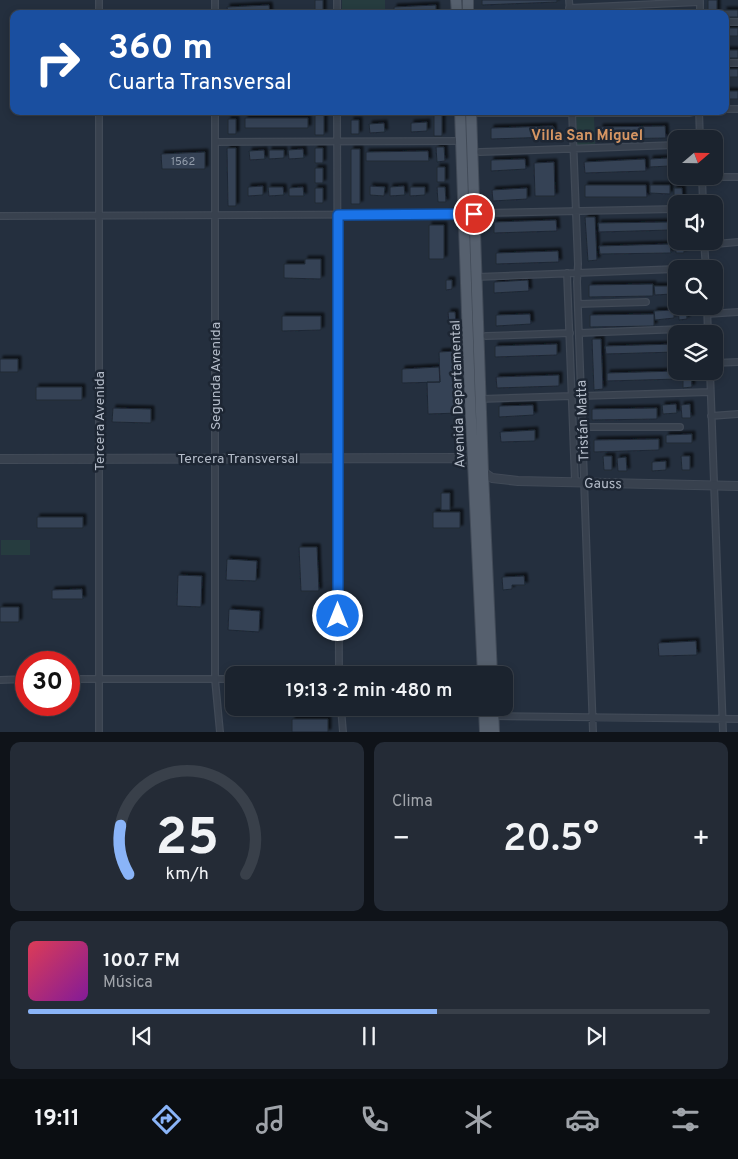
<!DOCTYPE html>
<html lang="es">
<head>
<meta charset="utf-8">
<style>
	:root { --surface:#1b232e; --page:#242b36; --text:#f1f3f6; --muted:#a0a4aa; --line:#39404a; --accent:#8ab4f8 }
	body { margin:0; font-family:Overpass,sans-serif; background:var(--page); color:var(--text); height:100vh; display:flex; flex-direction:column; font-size:19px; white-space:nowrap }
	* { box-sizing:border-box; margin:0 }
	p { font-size:16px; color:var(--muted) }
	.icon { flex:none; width:28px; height:28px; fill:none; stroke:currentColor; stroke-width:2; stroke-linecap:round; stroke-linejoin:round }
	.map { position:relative; height:732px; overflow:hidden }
	.side { display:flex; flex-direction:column; gap:10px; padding:10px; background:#0f1319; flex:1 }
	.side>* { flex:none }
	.top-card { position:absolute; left:10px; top:10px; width:719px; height:105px; border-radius:10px; box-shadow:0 2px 8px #0003,0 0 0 1px var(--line); background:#1a4fa0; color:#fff; overflow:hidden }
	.needle { width:32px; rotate:70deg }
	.buttons { position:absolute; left:668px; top:130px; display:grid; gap:10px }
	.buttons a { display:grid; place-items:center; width:55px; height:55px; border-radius:10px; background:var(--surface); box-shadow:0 2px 8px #0003,0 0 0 1px var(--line); font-size:25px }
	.speed { position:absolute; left:15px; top:651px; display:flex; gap:10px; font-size:25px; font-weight:700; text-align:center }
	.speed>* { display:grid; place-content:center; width:65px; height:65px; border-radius:50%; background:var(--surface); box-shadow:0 2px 8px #0003,0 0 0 1px var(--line); line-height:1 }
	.speed .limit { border:8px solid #d22; background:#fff; color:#111 }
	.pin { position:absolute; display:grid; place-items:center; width:42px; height:42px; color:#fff; margin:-21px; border:2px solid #fff; border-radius:50%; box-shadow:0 1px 5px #0007 }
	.me { position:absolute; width:55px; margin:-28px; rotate:0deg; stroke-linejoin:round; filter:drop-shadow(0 0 4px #0008) }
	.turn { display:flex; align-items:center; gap:18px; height:105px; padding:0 15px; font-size:22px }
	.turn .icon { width:65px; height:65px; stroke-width:2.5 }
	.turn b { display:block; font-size:35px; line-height:42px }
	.big { font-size:38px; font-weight:600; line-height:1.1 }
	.side .widget { flex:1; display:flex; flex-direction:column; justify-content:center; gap:8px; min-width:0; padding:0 18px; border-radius:10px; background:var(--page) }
	.side .dial { align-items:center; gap:0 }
	.dial svg { height:130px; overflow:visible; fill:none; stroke:var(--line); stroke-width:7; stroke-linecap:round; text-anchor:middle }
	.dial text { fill:var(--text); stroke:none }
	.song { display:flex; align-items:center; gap:15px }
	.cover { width:60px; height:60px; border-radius:8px; background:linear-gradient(135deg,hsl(350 70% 55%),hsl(290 70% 35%)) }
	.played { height:5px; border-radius:2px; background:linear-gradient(90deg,var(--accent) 60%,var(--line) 60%) }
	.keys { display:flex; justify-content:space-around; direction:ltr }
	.heat { display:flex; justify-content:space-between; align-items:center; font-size:28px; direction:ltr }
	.side .tiles { flex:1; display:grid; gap:10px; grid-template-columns:1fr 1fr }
	.widget:last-child { grid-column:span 2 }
	.trip { position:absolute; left:225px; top:666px; width:288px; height:50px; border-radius:10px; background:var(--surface); box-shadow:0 2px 8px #0003,0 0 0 1px var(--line); font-weight:600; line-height:50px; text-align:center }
	.dock { display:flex; height:80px; justify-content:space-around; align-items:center; background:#0b0e12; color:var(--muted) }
	.dock .icon { width:35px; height:35px }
	.dock .active { color:var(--accent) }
	.dock b { font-size:22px; color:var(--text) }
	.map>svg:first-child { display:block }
</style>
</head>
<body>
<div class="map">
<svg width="738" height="732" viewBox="0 0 738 732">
	<defs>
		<filter id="shadow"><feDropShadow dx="3" dy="-3" stdDeviation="1" flood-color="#0009"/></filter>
	</defs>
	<rect width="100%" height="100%" fill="#242f3e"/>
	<path fill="#263c3f" d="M342,0H385V14H342Z
		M576,115H594L595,146H577Z
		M1,540H30V555H1Z"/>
	<path fill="#364354" stroke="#1f2835" filter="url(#shadow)" d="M315,0H323V14H315Z
		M482,0H557V2L482,5Z
		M708,0H717V14H708Z
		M269,5L270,14H228L227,7Z
		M436,5V14H394V7Z
		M724,10H738V17H725Z
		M725,28H738V36H725Z
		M725,50H738V58H725Z
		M725,69H738V77H725Z
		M725,91H738V99H725Z
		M315,111H324V135H315Z
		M434,111H442V136H434Z
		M245,118H308V128H245Z
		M228,119H236V134H228Z
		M351,120H359V134H351Z
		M427,122V131L411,132V123Z
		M384,123L385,132L370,133L369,124Z
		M553,126L554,137L491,139V128Z
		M665,126L666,138L600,139V127Z
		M436,147H444L445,161L437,162Z
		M227,148H236V206H228Z
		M315,148H323V163H315Z
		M303,149L304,158L289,159L288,150Z
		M351,149H360V204H351Z
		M672,149H676V160H672Z
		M264,150L265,159L250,160L249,151Z
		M269,150H284V158L269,159Z
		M428,151L429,161H366V152Z
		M205,152V169H162L161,154Z
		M669,158V166L650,167V159Z
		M525,159L526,169L491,171V160Z
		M645,159L646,171L585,173L584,162Z
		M554,162L555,196H535L534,163Z
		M437,167H445V182H437Z
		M315,168H323V183H315Z
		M673,168H676V176H682L683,182H674Z
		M585,185H646L647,197H585Z
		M650,185H670V194L650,193Z
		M263,186V195L248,196V187Z
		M370,186L385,187L384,196L370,195Z
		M404,186L405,195L390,196V187Z
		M268,187H283L284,195L269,196Z
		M303,187L304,196H289V188Z
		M410,187H425V195L410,196Z
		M437,187H445L446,202H438Z
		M315,188H323V203H315Z
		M527,188V199L493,201L492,190Z
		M674,188H682L683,201L674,202Z
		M585,217H595L597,260L588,261Z
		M556,220L557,231L494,233V222Z
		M669,222L670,230L599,232L598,223Z
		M429,225H444V259H429Z
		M675,239H676V241H684V253H676Z
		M670,244L671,253L600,254L599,246Z
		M558,251L559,262L496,264V253Z
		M305,259H321V279L284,278V264H305Z
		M446,280H452V289L446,290Z
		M528,280L529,291L494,293V282Z
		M653,284V296L589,297V285Z
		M654,286H671V294L655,295Z
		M678,306H686L687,319L679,320Z
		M674,310V318L655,320L654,311Z
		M448,312H455L456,323H449Z
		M530,314L531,324L496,326V315Z
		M654,314V326L590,327V315Z
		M282,316H321V330L282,331Z
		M592,339H601L603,389L594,390Z
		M557,344V355L495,357V346Z
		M676,344V352L606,354L605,346Z
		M457,351L459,413L428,414L427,382H440L439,352Z
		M0,359H18V372H0Z
		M439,367L440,382L402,383V369Z
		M678,371V379L607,381V373Z
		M691,373L692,387L683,388V374Z
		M559,375V386L497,388L496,377Z
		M36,387H82V400H36Z
		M676,404L677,413L663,414L662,405Z
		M690,404L691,418H682L681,405Z
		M533,405L534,415L499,417V406Z
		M113,408L151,409V423L112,422Z
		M657,408V419L592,420V409Z
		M535,430V441L501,442L500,432Z
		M692,434V443H666V435Z
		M659,439V450L594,452V440Z
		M603,456H612V470H604Z
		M681,456H690V470H682Z
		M626,457L627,471H618L617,458Z
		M666,461V470L652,471V462Z
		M441,493H450V510H441Z
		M433,512H460V528H433Z
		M37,517H83V528H37Z
		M299,547H317L319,591H301Z
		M227,559L257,561L256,581L226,580Z
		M178,575L202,576L201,607L177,606Z
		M524,576L525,585H512V589L503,590L502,577Z
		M82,589L83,599H52V590Z
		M0,607H19V622H0Z
		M229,609L260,611L259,632L228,630Z
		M696,641L697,655L659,656L658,643Z
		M292,719H328V732H292Z"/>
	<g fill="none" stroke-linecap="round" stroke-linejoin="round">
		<g stroke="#414a57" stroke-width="8">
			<path id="minor" d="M99,0V14
				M215,0V14
				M337,0V14
				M569,0L570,14
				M569,8L700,2
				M700,14V1
				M725,22H738
				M725,63H738
				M725,109H738
				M99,111V732
				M215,111V679L220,732
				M337,111L339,675
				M572,111L578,264L577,282L593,732
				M699,111L700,139
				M460,113H689L698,111
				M215,142L461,141
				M480,152L676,145
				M702,176L703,204
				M702,177H738
				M482,213L676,209
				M0,216L474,214
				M704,241L706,269
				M705,245L738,242
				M687,269L706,268
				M567,273L575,482
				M476,277L676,269
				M578,304L646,302
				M707,306L708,334
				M707,314L738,312
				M579,333L708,328
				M486,336L570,333
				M714,363L738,362
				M710,371L723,732
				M581,396L710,392
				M481,399L572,396
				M711,416L738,414
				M582,427H680
				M69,679H234
				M0,680L26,679
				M341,708L343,732
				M493,716L738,719"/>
		</g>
		<g stroke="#414a57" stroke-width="10">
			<path id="tertiary" d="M0,459L463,458L492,478L518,481L738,486"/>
		</g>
		<g stroke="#414a57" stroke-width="12">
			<path id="primary" d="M456,0L457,14
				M468,0V14
				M460,111L470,398L483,675
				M471,111L483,472L492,675
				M484,708L485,732
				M493,708L494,732"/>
		</g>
		<use href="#minor" stroke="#38414e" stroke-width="5.5"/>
		<use href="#tertiary" stroke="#38414e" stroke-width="8"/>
		<use href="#primary" stroke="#56606e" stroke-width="10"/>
	</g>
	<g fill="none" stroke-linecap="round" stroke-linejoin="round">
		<g stroke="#114b97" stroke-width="12">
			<path id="route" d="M338,616V215L474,214"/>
		</g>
		<use href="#route" stroke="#1a73e8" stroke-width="9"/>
	</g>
	<g text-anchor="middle" stroke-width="5" stroke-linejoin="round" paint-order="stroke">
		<g font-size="11" fill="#929caa">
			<text x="183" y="165">1562</text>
		</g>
		<g font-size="14" fill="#b4bcc9" stroke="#1d2633">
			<text transform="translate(215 376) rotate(-90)" y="5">Segunda Avenida</text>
			<text transform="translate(457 394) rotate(-92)" y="5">Avenida Departamental</text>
			<text transform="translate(99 421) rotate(-90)" y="5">Tercera Avenida</text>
			<text transform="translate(582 421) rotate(-92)" y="5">Tristán Matta</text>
			<text x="238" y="463">Tercera Transversal</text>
			<text transform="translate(603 483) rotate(1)" y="5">Gauss</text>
		</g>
		<g font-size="15" font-weight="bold" fill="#d59563" stroke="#1d2633">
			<text x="587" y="140">Villa San Miguel</text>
		</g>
	</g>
</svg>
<div class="buttons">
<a><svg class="needle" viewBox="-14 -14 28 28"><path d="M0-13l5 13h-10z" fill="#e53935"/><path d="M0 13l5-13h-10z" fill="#a0a4aa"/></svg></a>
<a><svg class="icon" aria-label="sound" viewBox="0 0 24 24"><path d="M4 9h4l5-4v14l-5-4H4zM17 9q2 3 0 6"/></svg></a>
<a><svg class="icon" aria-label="search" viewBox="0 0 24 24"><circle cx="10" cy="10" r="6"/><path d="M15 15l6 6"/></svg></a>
<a><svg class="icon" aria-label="layers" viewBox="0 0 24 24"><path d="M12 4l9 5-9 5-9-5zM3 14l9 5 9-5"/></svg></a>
</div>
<div class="speed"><div class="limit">30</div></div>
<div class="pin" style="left:474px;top:214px;background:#d93025"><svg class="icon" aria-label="arrive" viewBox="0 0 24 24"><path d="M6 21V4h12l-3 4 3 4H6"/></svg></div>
<svg class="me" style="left:338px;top:616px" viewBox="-20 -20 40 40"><circle r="17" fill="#1a73e8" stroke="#fff" stroke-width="3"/><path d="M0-11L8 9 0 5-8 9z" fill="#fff"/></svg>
<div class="trip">19:13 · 2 min · 480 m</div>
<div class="top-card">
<div class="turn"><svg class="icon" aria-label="right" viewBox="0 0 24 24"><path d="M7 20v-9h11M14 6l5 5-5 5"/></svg><div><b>360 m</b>Cuarta Transversal</div></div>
</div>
</div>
<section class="side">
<div class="tiles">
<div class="widget dial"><svg viewBox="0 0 100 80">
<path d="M14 69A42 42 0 1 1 86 69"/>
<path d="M14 69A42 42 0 0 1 9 39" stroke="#8ab4f8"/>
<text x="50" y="56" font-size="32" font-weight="700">25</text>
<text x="50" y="72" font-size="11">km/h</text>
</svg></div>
<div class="widget"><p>Clima</p>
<div class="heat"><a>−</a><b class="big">20.5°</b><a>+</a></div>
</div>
<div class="widget">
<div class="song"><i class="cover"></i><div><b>100.7 FM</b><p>Música</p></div></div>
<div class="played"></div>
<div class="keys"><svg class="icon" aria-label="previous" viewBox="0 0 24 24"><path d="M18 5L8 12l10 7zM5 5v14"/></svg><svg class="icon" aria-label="pause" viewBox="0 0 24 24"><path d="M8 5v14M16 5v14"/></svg><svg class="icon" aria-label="next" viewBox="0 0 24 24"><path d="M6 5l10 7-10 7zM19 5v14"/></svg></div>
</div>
</div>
</section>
<nav class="dock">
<b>19:11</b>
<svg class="icon active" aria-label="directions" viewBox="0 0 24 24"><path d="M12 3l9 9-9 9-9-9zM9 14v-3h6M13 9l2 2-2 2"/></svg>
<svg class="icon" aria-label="music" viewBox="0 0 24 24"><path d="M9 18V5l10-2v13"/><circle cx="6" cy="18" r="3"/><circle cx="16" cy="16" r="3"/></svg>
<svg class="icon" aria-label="phone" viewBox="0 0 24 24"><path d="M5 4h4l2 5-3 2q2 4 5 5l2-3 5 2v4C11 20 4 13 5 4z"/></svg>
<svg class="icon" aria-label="climate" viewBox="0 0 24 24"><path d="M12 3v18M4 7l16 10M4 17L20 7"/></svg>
<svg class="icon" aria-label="car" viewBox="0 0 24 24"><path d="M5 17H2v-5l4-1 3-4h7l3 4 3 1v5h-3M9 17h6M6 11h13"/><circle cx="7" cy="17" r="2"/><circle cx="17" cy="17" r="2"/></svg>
<svg class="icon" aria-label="filters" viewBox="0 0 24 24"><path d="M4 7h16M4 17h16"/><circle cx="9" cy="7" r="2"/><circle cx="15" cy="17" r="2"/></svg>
</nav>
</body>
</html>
